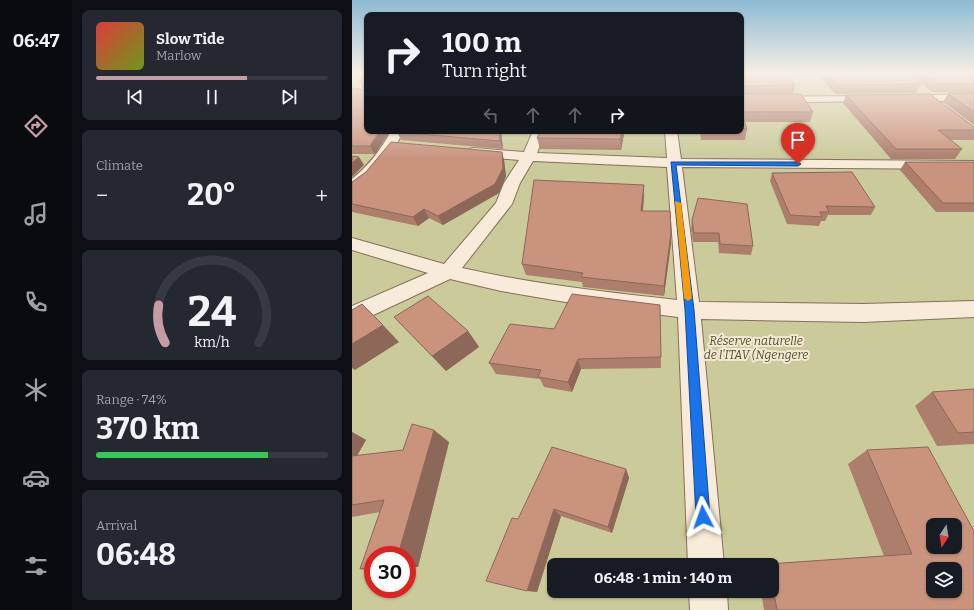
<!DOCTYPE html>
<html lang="en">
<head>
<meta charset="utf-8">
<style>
	:root { --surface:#171b24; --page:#242831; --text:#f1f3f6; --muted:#9ea1a6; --line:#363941; --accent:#c79ba3 }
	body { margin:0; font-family:Bitter,serif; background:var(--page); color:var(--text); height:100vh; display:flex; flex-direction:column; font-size:15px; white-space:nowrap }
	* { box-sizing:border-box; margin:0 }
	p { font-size:13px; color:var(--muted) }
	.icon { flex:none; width:22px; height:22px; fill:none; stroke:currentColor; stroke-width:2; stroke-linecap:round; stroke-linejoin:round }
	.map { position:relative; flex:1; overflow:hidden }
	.details { display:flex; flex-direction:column; gap:10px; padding:10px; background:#0d0f14; width:280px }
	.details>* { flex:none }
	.hud { position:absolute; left:12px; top:12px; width:380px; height:122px; border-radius:8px; box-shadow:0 1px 3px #0004; background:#171b24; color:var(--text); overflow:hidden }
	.needle { width:26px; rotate:192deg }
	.buttons { position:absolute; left:574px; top:518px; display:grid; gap:8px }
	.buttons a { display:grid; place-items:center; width:36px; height:36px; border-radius:8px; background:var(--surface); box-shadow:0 1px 3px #0004; font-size:20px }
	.speed { position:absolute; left:12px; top:546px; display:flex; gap:8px; font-size:20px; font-weight:700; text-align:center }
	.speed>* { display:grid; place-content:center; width:52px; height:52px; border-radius:50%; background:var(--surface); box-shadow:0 1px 3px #0004; line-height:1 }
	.speed .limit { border:6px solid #d22; background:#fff; color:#111 }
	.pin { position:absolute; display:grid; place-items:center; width:34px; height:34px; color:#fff; margin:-41px -17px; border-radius:50% 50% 50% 0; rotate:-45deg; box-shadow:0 0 4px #0007 }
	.pin .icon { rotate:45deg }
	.me { position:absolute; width:44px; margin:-22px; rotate:356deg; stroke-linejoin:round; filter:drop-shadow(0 0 3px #0008) }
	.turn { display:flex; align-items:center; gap:14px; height:84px; padding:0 12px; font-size:18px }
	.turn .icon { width:52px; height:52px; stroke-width:2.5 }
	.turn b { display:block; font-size:28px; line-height:34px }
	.lanes { display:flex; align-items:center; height:38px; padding:0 12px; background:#0003; justify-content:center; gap:20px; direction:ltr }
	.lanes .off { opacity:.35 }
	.big { font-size:30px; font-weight:700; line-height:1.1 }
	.details .tile { flex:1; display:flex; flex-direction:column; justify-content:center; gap:6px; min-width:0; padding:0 14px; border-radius:8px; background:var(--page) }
	.details .dial { align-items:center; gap:0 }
	.dial svg { height:104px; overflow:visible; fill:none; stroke:var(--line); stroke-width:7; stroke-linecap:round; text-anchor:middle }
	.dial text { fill:var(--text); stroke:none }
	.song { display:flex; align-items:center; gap:12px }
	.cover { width:48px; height:48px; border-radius:6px; background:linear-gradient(135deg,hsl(0 70% 55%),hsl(80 70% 35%)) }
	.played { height:4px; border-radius:2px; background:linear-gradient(90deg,var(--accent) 65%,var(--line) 65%) }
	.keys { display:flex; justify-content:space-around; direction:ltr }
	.heat { display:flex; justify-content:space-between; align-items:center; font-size:22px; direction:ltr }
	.charge { height:6px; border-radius:3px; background:linear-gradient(90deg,#34c759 74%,var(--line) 0) }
	.trip { position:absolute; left:195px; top:558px; width:232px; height:40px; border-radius:8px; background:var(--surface); box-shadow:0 1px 3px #0004; font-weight:700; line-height:40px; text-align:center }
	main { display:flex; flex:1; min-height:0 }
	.dock { display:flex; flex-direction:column; width:72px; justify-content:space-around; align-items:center; background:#090b0e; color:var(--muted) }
	.dock .icon { width:28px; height:28px }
	.dock .selected { color:var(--accent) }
	.dock b { font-size:18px; color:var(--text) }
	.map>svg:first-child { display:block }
</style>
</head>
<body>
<main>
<nav class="dock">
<b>06:47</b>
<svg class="icon selected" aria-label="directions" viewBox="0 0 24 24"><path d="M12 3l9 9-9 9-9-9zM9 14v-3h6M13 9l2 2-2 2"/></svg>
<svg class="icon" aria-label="music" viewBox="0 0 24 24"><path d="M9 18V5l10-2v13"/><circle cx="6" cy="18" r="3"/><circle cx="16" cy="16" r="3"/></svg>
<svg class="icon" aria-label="phone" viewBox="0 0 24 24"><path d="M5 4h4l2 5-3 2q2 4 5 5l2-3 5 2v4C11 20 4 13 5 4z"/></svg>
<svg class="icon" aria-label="climate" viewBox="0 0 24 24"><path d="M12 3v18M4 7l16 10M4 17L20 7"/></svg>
<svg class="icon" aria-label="car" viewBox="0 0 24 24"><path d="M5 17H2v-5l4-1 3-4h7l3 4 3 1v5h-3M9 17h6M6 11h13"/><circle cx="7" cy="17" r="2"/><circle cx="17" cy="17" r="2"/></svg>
<svg class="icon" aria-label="filters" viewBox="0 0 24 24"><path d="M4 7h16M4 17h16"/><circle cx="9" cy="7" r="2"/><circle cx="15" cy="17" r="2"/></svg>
</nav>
<section class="details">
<div class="tile">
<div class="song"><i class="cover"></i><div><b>Slow Tide</b><p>Marlow</p></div></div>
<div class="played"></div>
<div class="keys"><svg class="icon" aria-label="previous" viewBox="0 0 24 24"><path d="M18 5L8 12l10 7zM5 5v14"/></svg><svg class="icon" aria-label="pause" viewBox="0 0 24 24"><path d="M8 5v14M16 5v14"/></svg><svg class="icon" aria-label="next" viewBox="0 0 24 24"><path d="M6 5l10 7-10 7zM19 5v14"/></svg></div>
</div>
<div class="tile"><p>Climate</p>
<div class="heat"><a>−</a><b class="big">20°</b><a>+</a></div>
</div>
<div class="tile dial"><svg viewBox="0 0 100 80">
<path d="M14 69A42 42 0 1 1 86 69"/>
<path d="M14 69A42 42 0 0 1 9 40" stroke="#c79ba3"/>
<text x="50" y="56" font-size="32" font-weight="700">24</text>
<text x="50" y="72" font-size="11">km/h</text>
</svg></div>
<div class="tile"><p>Range · 74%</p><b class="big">370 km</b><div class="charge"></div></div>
<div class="tile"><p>Arrival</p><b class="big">06:48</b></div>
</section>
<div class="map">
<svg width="622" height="610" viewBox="0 0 622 610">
	<rect width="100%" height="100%" fill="#eddcc6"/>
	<path fill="#cbca9a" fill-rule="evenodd" d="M0,74H15V131H389V74H622V610H0ZM581,525H603V547H581ZM21,555H55V589H21ZM202,565H420V591H202ZM581,569H603V591H581Z"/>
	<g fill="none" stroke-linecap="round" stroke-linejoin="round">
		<g stroke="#876e5c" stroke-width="2">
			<path id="minor" d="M622,94V100L555,102L550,99L555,96Z
				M523,96L528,99L527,101L389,103V97Z
				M39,131H51C43,150 21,185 0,191V179C17,165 29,150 39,131Z
				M181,131H193L185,153L315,158L313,131H325L329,159L622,161V169L330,167L347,302L511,304L622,301V317L511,322L349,319L372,565H336L326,317L237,306L149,291L98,279L0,325V306L76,273L0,250V238L92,264L144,203L152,183L167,160L122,156L117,155L115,152L117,149L122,148L172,152ZM181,161L315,167L325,300C253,292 181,284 110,268L160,204L168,183Z
				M337,591H375L376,610H338Z"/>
		</g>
		<use href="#minor" fill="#f8ebd9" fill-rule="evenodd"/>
	</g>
	<path fill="#ad7e6c" d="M389,74L443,85L441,94L461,112L458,122H393L395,129L393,140H349L348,131H389Z
		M466,74H622V93L580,92L561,76L557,75L569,84L564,93L483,94Z
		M15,77V131H38L23,154H0V88L12,90V88H11L7,81Z
		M622,93V125L591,102L596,94Z
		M494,95L622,127V140H598L610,149L603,159H539L491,103Z
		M45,131H149L151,149L49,140L45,132Z
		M189,131H288V134H272L269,150L188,149L185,138Z
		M152,160L154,176L147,193L91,225L77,218L66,226L0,212V182Z
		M553,162H622V212H584L548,170Z
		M420,173L523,207L519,215H476L473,221H469L467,226L435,224L418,181Z
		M292,195L291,211L319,243L312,296L231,287L230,282L174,275L170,264Z
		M340,220L401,246L399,255L367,253L366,242H341L339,229Z
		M308,305L309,368L229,369L220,392L192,387L188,379L144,374L137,363L202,329Z
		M42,317L116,331L127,347L94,371Z
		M622,389V444L585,446L563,406L580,392Z
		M0,432L14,440L5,456L51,450L97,442L66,567L55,568V555H21V571L8,569L28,512L0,517Z
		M515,450L622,610H412L409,591H420V565H413L416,564L532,556L496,464Z
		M274,469L277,478L260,533L209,516L185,592L166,519Z"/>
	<path fill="#8d6758" d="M28,131H38L23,154L18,146Z
		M147,131H149L151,149L148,141Z
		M270,131H272V134L269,150L268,139Z
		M150,152L152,160L154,176L147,193L91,225L86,216Z
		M7,157L12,165L0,177V163Z
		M292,185V195L290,221L289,211Z
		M72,209L77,218L66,226L61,217Z
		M319,233V243L312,296V286Z
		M31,325L47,342L3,370L0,368V344Z
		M116,331L127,347L94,371L80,356Z
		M226,359L229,369L220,392L216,382Z
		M82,430L97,442L66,567L55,565V555H46Z
		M0,432L14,440L0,464Z
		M274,469L277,478L260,533L256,527Z
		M202,509L209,516L185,592L175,591Z"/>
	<path fill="#c9937e" stroke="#8d6758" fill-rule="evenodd" d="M389,74H435L443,85L390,86L389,87Z
		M476,74H556L569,84L486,85Z
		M573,74H622V84H584Z
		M15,77V131H28L18,146H0V88L12,90V82L7,81Z
		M389,88V94H449L461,112H389Z
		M622,93V112L596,94Z
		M578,94L622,127V130H586L610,149H544L494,95Z
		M389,112L395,129H389Z
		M45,131H147L148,141L45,132Z
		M189,131H270L268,139L185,138Z
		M39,142L150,152L151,168L143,184L86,216L72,209L61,217L0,204V182L14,172Z
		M0,156L7,157L0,163Z
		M553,162H622V203H591Z
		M500,172L523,207L474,206L477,212H468L470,217L438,215L420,173Z
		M182,180L292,185L289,211H318L319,233L312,286L229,277L231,273L170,264Z
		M346,198L395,204L401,246L368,244L367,233H342L340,220Z
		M220,294L308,305L309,357L226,359L216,382L186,377L189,370L137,363L158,324L202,329Z
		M76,296L116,331L80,356L42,317Z
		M10,304L31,325L0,344V310Z
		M622,389V432L606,433L580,392Z
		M60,424L82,430L46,555H21V567L8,569L32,500L0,505V456L51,450Z
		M200,447L274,469L256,527L202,509L175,591L134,581L160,518L166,519Z
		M576,447L622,531V610H425L420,582V565H417L416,564L560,554L515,450ZM581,525H603V547H581ZM581,569H603V591H581Z"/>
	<linearGradient id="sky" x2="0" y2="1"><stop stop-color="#8eb9d4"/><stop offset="0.46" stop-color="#f7efe5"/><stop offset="1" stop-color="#f7efe5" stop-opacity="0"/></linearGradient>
	<rect width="622" height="160" fill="url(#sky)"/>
	<path fill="#1a73e8" stroke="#114b97" d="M319,162H446L449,164L446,166L324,165L342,310L358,517L356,522L351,524L346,522L344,517L333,310Z"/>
	<path fill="#f59e0b" d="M323,201L329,203L340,298L336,301L332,298Z"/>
	<g text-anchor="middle" stroke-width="4" stroke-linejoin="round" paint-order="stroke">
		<g font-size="12" font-style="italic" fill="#4e5427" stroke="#f4e7d5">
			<text x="404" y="345">Réserve naturelle<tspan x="404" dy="14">de l'ITAV (Ngengere</tspan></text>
		</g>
	</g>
</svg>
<div class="buttons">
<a><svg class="needle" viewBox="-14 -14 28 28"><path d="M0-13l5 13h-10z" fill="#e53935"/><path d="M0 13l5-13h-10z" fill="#9ea1a6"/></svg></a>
<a><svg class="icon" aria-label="layers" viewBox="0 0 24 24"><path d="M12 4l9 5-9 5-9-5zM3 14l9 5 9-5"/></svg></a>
</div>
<div class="speed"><div class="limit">30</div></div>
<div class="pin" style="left:446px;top:164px;background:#d93025"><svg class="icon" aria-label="arrive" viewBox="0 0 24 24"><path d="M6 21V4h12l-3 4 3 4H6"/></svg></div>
<svg class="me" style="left:351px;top:517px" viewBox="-20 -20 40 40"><path d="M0-17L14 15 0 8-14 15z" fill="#1a73e8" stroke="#fff" stroke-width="4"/></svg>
<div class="trip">06:48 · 1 min · 140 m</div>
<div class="hud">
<div class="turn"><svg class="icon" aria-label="right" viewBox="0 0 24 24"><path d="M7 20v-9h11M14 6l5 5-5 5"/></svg><div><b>100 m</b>Turn right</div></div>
<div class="lanes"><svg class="icon off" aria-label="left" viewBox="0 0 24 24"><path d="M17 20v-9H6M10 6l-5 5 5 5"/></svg><svg class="icon off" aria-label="ahead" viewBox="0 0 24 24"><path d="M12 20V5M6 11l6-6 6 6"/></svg><svg class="icon off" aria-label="ahead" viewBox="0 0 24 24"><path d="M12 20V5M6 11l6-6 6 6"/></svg><svg class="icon" aria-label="right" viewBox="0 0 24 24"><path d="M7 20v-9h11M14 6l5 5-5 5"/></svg></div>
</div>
</div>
</main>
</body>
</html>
